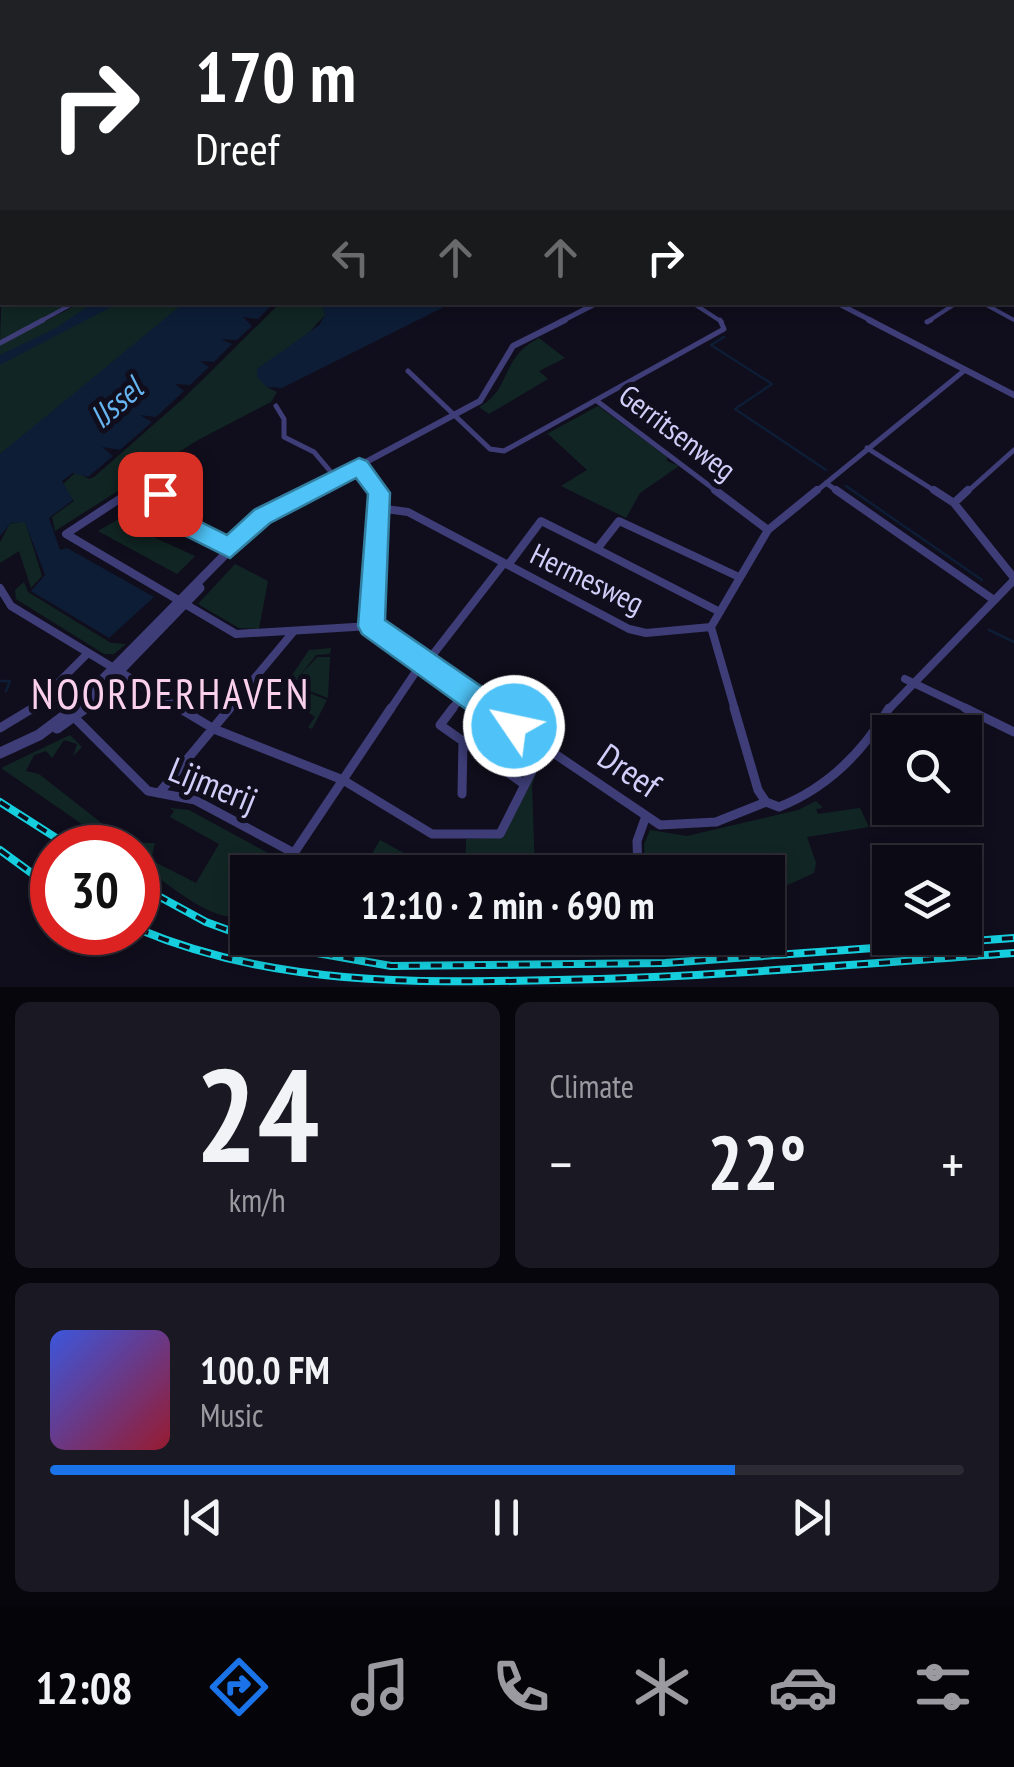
<!DOCTYPE html>
<html lang="en">
<head>
<meta charset="utf-8">
<style>
	:root { --surface:#0c0a15; --page:#1a1822; --text:#f1f3f6; --muted:#9a9aa0; --line:#2c2b34; --accent:#1a73e8 }
	body { margin:0; font-family:"PT Sans Narrow",sans-serif; background:var(--page); color:var(--text); height:100vh; display:flex; flex-direction:column; font-size:38px; white-space:nowrap }
	* { box-sizing:border-box; margin:0 }
	p { font-size:32px; color:var(--muted) }
	.icon { flex:none; width:55px; height:55px; fill:none; stroke:currentColor; stroke-width:2; stroke-linecap:round; stroke-linejoin:round }
	.map { position:relative; height:987px; overflow:hidden }
	.panel { display:flex; flex-direction:column; gap:15px; padding:15px; background:#07060c; flex:1 }
	.panel>* { flex:none }
	.hud { position:absolute; left:0px; top:0px; width:1015px; height:305px; box-shadow:0 5px 15px #0003,0 0 0 2px var(--line); background:#202124; color:#fff; overflow:hidden }
	.buttons { position:absolute; left:872px; top:715px; display:grid; gap:20px }
	.buttons a { display:grid; place-items:center; width:110px; height:110px; border-radius:0px; background:var(--surface); box-shadow:0 5px 15px #0003,0 0 0 2px var(--line); font-size:50px }
	.speed { position:absolute; left:30px; top:825px; display:flex; gap:20px; font-size:50px; font-weight:700; text-align:center }
	.speed>* { display:grid; place-content:center; width:130px; height:130px; border-radius:50%; background:var(--surface); box-shadow:0 5px 15px #0003,0 0 0 2px var(--line); line-height:1 }
	.speed .limit { border:15px solid #d22; background:#fff; color:#111 }
	.pin { position:absolute; display:grid; place-items:center; width:85px; height:85px; color:#fff; margin:-42px; border-radius:20px; box-shadow:0 5px 15px #0006 }
	.me { position:absolute; width:110px; margin:-55px; rotate:304deg; stroke-linejoin:round; filter:drop-shadow(0 0 8px #0008) }
	.turn { display:flex; align-items:center; gap:35px; height:210px; padding:0 30px; font-size:45px }
	.turn .icon { width:130px; height:130px; stroke-width:2.5 }
	.turn b { display:block; font-size:70px; line-height:85px }
	.lanes { display:flex; align-items:center; height:95px; padding:0 30px; background:#0003; justify-content:center; gap:50px; direction:ltr }
	.lanes .off { opacity:.35 }
	.big { font-size:75px; font-weight:700; line-height:1.1 }
	.panel .card { flex:1; display:flex; flex-direction:column; justify-content:center; gap:15px; min-width:0; padding:0 35px; border-radius:15px; background:var(--page) }
	.panel .dial { align-items:center; gap:0 }
	.dial b { font-size:130px; line-height:1 }
	.song { display:flex; align-items:center; gap:30px }
	.cover { width:120px; height:120px; border-radius:15px; background:linear-gradient(135deg,hsl(230 70% 55%),hsl(350 70% 35%)) }
	.played { height:10px; border-radius:5px; background:linear-gradient(90deg,var(--accent) 75%,var(--line) 75%) }
	.keys { display:flex; justify-content:space-around; direction:ltr }
	.heat { display:flex; justify-content:space-between; align-items:center; font-size:55px; direction:ltr }
	.panel .tiles { flex:1; display:grid; gap:15px; grid-template-columns:1fr 1fr }
	.card:last-child { grid-column:span 2 }
	.trip { position:absolute; left:230px; top:855px; width:555px; height:100px; border-radius:0px; background:var(--surface); box-shadow:0 5px 15px #0003,0 0 0 2px var(--line); font-weight:700; line-height:100px; text-align:center }
	.tab-bar { display:flex; height:160px; justify-content:space-around; align-items:center; background:#050408; color:var(--muted) }
	.tab-bar .icon { width:70px; height:70px }
	.tab-bar .on { color:var(--accent) }
	.tab-bar b { font-size:45px; color:var(--text) }
	.map>svg:first-child { display:block }
</style>
</head>
<body>
<div class="map">
<svg width="1014" height="987" viewBox="0 0 1014 987">
	<rect width="100%" height="100%" fill="#100e1c"/>
	<path fill="#112624" d="M2,288V302L74,303L0,341Z
		M81,303H193L0,454V344Z
		M280,303H322L325,315L303,339L257,369L267,387L277,392L271,402L198,440L55,531L52,517L74,501L62,485L76,472L89,479L94,477L185,397Z
		M539,338L565,358L539,371L548,379L489,414L479,407C512,390 500,357 539,338Z
		M598,406L667,457V461L679,466L640,493L626,518L561,486L587,470L548,434L543,436Z
		M136,509L143,528L156,526L149,535L195,556L177,574L98,531Z
		M25,521L42,576L31,588L19,551L0,563V542L10,524Z
		M235,564L268,581L259,629L239,628L198,604Z
		M24,582L28,592L111,643L126,644L114,654H104L16,599L15,590Z
		M331,648L330,654L316,655L299,677L317,657H330L328,698L294,685L298,679L292,686L327,700L312,729L308,727L315,717L275,689L278,685L284,687L309,650Z
		M434,658L527,714L525,718L544,730L539,738L434,667Z
		M70,735L82,747L73,756L77,744L64,740L52,758L46,751L34,755L26,771L39,774L127,843H155L151,860L196,883L219,844L170,817L174,811L170,808L189,810L279,859L275,872H248L245,917C205,922 170,881 138,866V848L115,847L1,768Z
		M541,759L532,785L535,871L576,872H465L466,839L496,838Z
		M816,801L823,808L816,809L818,814L860,808L869,827L807,837L816,863L814,873L768,894V872H735L730,855L667,857V864H645L644,845L650,830L687,836L798,810Z
		M380,840L429,867L430,872H378L369,859Z"/>
	<path fill="#0d1d36" d="M94,302L119,303L0,365V355L56,328Z
		M185,302L273,304L258,319L243,317L252,326L237,340L221,339L232,344L214,362L200,361L209,367L190,385L175,384L184,391L156,417L140,415L152,422L120,450L102,447L113,456L88,477L73,473L62,481L73,500L49,518L60,550L67,548L154,597L109,638L31,591L45,575L25,522L11,523L0,536V454Z
		M442,303V308L282,388L267,387L257,377V369L319,325L325,315L322,303Z"/>
	<g fill="none" stroke-linecap="round" stroke-linejoin="round">
		<path stroke="#0d1d36" stroke-width="2.5" d="M724,337L711,345L772,384L735,409L826,470
			M846,486L982,580
			M989,630L1014,642
			M0,681H10L6,691"/>
		<path stroke="#3e3d77" stroke-width="2.5" d="M680,2L686,0
			M981,2L985,0"/>
		<path stroke="#3e3d77" stroke-width="4" d="M691,302L722,322
			M981,302L1014,320
			M39,322L76,302
			M927,322L958,302"/>
		<path stroke="#3e3d77" stroke-width="5" d="M927,322L931,320
			M0,343L43,320
			M408,371L490,449L504,451L724,329L720,320
			M597,401L719,493
			M276,406L284,419V437L314,452L336,478
			M867,448L938,493
			M359,466L378,493
			M826,483L840,493
			M814,493L965,370
			M966,493L1014,450"/>
		<path stroke="#3e3d77" stroke-width="8" d="M378,490V508L408,512L629,629L646,633L711,627
			M715,490L768,530
			M836,490L994,600
			M934,490L954,503
			M968,490L954,503L1014,578
			M378,508L371,626L490,710
			M230,548L189,528L163,494L121,498L66,534L236,634L371,626
			M508,565L541,521L597,549
			M0,588L11,606L183,710
			M720,612L597,549L619,521L739,577
			M711,627L768,530L817,490
			M711,627L735,710
			M424,666L504,563
			M905,679L970,710
			M31,710L88,653
			M228,710L294,631
			M390,710L421,664
			M451,710L465,693
			M888,710L1014,580"/>
		<path stroke="#3e3d77" stroke-width="9" d="M179,708L214,729L343,780L432,834H500L544,747
			M453,708L440,725L524,784
			M487,708L660,825L716,822L766,802
			M734,708L758,790L766,802
			M965,708L1014,732
			M74,717L148,791L195,800L294,853L391,708
			M0,728L33,708
			M159,793L230,708
			M462,794L463,741
			M766,802L779,807C827,788 863,752 889,708
			M638,872L637,841L646,816"/>
		<path stroke="#3e3d77" stroke-width="5" d="M835,302L874,322
			M560,322L599,302"/>
		<path stroke="#3e3d77" stroke-width="6" d="M869,320L1014,395
			M308,493L480,401L513,346L565,320"/>
		<path stroke="#3e3d77" stroke-width="9" d="M72,710L262,517L312,490
			M82,710L200,588"/>
		<path stroke="#3e3d77" stroke-width="11" d="M57,728L85,708
			M39,735L75,708
			M0,753L39,735"/>
		<g stroke="#16cfde" stroke-width="8">
			<path id="rail" d="M0,802L72,848
				M0,850L52,888
				M138,885L206,922L266,944L391,966L665,963L1014,938
				M138,929C274,986 413,983 557,980C710,977 862,964 1014,953"/>
		</g>
		<use href="#rail" stroke="#100e1c" stroke-width="4" stroke-dasharray="11" stroke-linecap="butt"/>
	</g>
	<path fill="#4fc3f7" stroke="#337fa1" stroke-width="2.5" d="M359,458L367,461L390,493L385,620L524,716L528,726L524,736L514,741L503,736L362,634L358,626L368,494L356,478L270,523L230,558L178,532L149,494L160,486L175,491L195,519L227,535L254,510Z"/>
	<g text-anchor="middle" stroke-width="10" stroke-linejoin="round" paint-order="stroke">
		<g font-size="30" fill="#d2cefa" stroke="#100e1c">
			<text transform="translate(677 433) rotate(37)" y="10">Gerritsenweg</text>
			<text transform="translate(587 579) rotate(26)" y="10">Hermesweg</text>
		</g>
		<g font-size="32" font-style="italic" fill="#66b4f0" stroke="#100e1c">
			<text transform="translate(116 403) rotate(-41)" y="11">IJssel</text>
		</g>
		<g font-size="35" fill="#d2cefa" stroke="#100e1c">
			<text transform="translate(629 771) rotate(34)" y="12">Dreef</text>
			<text transform="translate(213 785) rotate(22)" y="12">Lijmerij</text>
		</g>
		<g font-size="42" letter-spacing="2.5" fill="#fad0ec" stroke="#100e1c">
			<text x="171" y="709">NOORDERHAVEN</text>
		</g>
	</g>
</svg>
<div class="buttons">
<a><svg class="icon" aria-label="search" viewBox="0 0 24 24"><circle cx="10" cy="10" r="6"/><path d="M15 15l6 6"/></svg></a>
<a><svg class="icon" aria-label="layers" viewBox="0 0 24 24"><path d="M12 4l9 5-9 5-9-5zM3 14l9 5 9-5"/></svg></a>
</div>
<div class="speed"><div class="limit">30</div></div>
<div class="pin" style="left:160px;top:494px;background:#d93025"><svg class="icon" aria-label="arrive" viewBox="0 0 24 24"><path d="M6 21V4h12l-3 4 3 4H6"/></svg></div>
<svg class="me" style="left:514px;top:726px" viewBox="-20 -20 40 40"><circle r="17" fill="#4fc3f7" stroke="#fff" stroke-width="3"/><path d="M0-11L8 9 0 5-8 9z" fill="#fff"/></svg>
<div class="trip">12:10 · 2 min · 690 m</div>
<div class="hud">
<div class="turn"><svg class="icon" aria-label="right" viewBox="0 0 24 24"><path d="M7 20v-9h11M14 6l5 5-5 5"/></svg><div><b>170 m</b>Dreef</div></div>
<div class="lanes"><svg class="icon off" aria-label="left" viewBox="0 0 24 24"><path d="M17 20v-9H6M10 6l-5 5 5 5"/></svg><svg class="icon off" aria-label="ahead" viewBox="0 0 24 24"><path d="M12 20V5M6 11l6-6 6 6"/></svg><svg class="icon off" aria-label="ahead" viewBox="0 0 24 24"><path d="M12 20V5M6 11l6-6 6 6"/></svg><svg class="icon" aria-label="right" viewBox="0 0 24 24"><path d="M7 20v-9h11M14 6l5 5-5 5"/></svg></div>
</div>
</div>
<section class="panel">
<div class="tiles">
<div class="card dial"><b>24</b><p>km/h</p></div>
<div class="card"><p>Climate</p>
<div class="heat"><a>−</a><b class="big">22°</b><a>+</a></div>
</div>
<div class="card">
<div class="song"><i class="cover"></i><div><b>100.0 FM</b><p>Music</p></div></div>
<div class="played"></div>
<div class="keys"><svg class="icon" aria-label="previous" viewBox="0 0 24 24"><path d="M18 5L8 12l10 7zM5 5v14"/></svg><svg class="icon" aria-label="pause" viewBox="0 0 24 24"><path d="M8 5v14M16 5v14"/></svg><svg class="icon" aria-label="next" viewBox="0 0 24 24"><path d="M6 5l10 7-10 7zM19 5v14"/></svg></div>
</div>
</div>
</section>
<nav class="tab-bar">
<b>12:08</b>
<svg class="icon on" aria-label="directions" viewBox="0 0 24 24"><path d="M12 3l9 9-9 9-9-9zM9 14v-3h6M13 9l2 2-2 2"/></svg>
<svg class="icon" aria-label="music" viewBox="0 0 24 24"><path d="M9 18V5l10-2v13"/><circle cx="6" cy="18" r="3"/><circle cx="16" cy="16" r="3"/></svg>
<svg class="icon" aria-label="phone" viewBox="0 0 24 24"><path d="M5 4h4l2 5-3 2q2 4 5 5l2-3 5 2v4C11 20 4 13 5 4z"/></svg>
<svg class="icon" aria-label="climate" viewBox="0 0 24 24"><path d="M12 3v18M4 7l16 10M4 17L20 7"/></svg>
<svg class="icon" aria-label="car" viewBox="0 0 24 24"><path d="M5 17H2v-5l4-1 3-4h7l3 4 3 1v5h-3M9 17h6M6 11h13"/><circle cx="7" cy="17" r="2"/><circle cx="17" cy="17" r="2"/></svg>
<svg class="icon" aria-label="filters" viewBox="0 0 24 24"><path d="M4 7h16M4 17h16"/><circle cx="9" cy="7" r="2"/><circle cx="15" cy="17" r="2"/></svg>
</nav>
</body>
</html>
